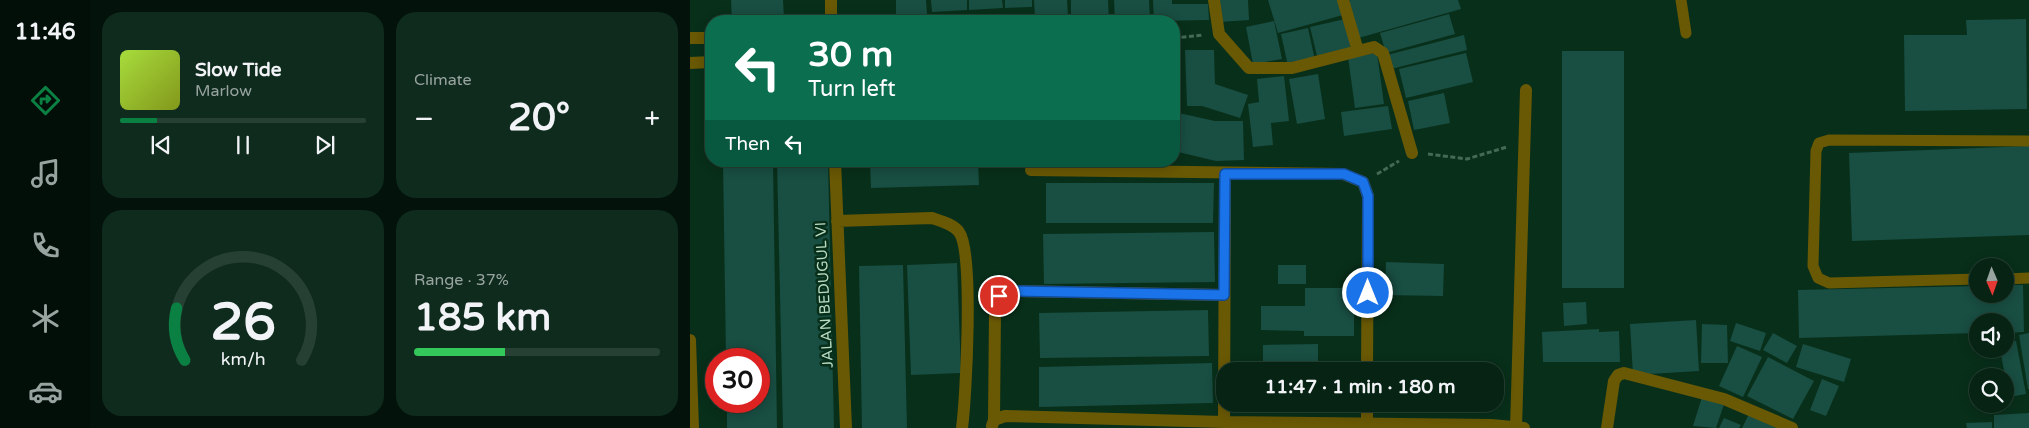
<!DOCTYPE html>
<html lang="en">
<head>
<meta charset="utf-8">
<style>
	:root { --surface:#062314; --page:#0f2b1d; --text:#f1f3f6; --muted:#98a4a0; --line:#274034; --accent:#0b8043 }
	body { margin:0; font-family:"Varela Round",sans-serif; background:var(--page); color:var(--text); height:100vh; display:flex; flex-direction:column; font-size:19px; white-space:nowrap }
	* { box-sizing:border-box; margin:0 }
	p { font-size:16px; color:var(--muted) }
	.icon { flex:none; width:28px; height:28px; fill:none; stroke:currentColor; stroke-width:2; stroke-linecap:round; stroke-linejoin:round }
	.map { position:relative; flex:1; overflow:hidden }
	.panel { display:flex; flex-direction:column; gap:12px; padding:12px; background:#03130b; width:600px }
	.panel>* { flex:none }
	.guide { position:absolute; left:15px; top:15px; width:475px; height:152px; border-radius:20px; box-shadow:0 2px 12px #0003,0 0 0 1px var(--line); background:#0b6e4f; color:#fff; overflow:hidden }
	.needle { width:32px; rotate:178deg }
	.fabs { position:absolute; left:1279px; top:258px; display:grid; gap:10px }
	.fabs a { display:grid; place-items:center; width:45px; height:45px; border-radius:50%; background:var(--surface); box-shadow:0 2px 12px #0003,0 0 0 1px var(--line); font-size:25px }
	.speed { position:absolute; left:15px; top:348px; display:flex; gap:10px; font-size:25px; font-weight:700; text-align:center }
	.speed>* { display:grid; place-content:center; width:65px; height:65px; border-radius:50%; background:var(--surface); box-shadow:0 2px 12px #0003,0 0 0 1px var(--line); line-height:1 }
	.speed .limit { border:8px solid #d22; background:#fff; color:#111 }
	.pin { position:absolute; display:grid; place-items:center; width:42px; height:42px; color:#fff; margin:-21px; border:2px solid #fff; border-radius:50%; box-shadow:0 1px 5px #0007 }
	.me { position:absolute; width:55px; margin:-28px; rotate:0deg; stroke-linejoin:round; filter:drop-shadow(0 0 4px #0008) }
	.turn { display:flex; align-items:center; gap:18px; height:105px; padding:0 20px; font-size:22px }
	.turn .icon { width:65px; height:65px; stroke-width:2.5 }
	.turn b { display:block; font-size:35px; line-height:42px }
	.then { display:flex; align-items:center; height:48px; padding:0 20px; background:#0003; gap:10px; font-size:19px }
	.big { font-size:38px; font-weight:800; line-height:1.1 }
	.panel .tile { flex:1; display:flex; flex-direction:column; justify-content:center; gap:8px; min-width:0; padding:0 18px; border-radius:20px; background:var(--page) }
	.panel .dial { align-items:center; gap:0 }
	.dial svg { height:130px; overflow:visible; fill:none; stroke:var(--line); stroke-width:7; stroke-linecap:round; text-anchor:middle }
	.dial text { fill:var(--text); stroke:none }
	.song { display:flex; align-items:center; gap:15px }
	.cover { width:60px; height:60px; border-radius:8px; background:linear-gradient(135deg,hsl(80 70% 55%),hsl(70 70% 35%)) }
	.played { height:5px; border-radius:2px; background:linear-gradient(90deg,var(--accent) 15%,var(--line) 15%) }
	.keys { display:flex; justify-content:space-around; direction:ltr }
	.heat { display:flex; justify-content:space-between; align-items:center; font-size:28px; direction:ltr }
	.charge { height:8px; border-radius:4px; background:linear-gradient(90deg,#34c759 37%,var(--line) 0) }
	.panel .tiles { flex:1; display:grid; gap:12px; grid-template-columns:repeat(2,1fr) }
	.trip { position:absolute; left:526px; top:362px; width:288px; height:50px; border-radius:20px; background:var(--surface); box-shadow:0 2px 12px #0003,0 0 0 1px var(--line); font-weight:800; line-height:50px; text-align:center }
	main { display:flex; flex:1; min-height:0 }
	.menu { display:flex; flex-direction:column; width:90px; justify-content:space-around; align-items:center; background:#020e08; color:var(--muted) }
	.menu .icon { width:35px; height:35px }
	.menu .active { color:var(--accent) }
	.menu b { font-size:22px; color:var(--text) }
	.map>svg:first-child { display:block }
</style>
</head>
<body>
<main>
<nav class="menu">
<b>11:46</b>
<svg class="icon active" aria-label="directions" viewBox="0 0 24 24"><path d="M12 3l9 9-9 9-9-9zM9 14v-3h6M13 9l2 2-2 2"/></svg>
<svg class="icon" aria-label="music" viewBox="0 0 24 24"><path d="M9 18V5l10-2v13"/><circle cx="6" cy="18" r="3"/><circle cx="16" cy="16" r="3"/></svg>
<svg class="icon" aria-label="phone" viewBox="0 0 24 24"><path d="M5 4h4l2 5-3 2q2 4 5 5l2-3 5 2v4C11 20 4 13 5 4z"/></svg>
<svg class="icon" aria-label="climate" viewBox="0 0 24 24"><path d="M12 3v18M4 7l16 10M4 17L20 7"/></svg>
<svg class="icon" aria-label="car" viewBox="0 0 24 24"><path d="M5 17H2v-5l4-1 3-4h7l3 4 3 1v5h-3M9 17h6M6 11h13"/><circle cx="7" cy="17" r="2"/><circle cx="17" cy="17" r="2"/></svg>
</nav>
<section class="panel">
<div class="tiles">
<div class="tile">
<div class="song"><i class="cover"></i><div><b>Slow Tide</b><p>Marlow</p></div></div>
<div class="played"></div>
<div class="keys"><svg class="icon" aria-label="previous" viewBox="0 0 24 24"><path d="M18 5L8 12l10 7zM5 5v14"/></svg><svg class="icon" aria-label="pause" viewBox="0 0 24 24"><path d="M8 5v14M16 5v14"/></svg><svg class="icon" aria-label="next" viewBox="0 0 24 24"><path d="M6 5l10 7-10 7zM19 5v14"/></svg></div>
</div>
<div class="tile"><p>Climate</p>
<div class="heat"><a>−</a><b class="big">20°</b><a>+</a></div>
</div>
<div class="tile dial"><svg viewBox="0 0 100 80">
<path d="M14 69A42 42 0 1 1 86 69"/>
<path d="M14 69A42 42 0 0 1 9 37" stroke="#0b8043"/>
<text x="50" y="56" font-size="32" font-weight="700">26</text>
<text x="50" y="72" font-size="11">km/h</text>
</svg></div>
<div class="tile"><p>Range · 37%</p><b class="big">185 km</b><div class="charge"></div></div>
</div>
</section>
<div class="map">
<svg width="1339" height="428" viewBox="0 0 1339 428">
	<rect width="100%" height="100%" fill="#082f1a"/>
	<path fill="#194e42" d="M41,0H93L94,18L42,21Z
		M206,0H236L237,14L206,15Z
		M241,0H277V10L242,12Z
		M279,0H312L313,8L279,10Z
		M315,0H342V7L315,8Z
		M344,0H377L378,17L345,18Z
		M381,0H418L419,21H381Z
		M424,0H459L460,21H425Z
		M463,0H482V4H518L519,20L464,21Z
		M527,0H558L559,20L529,22Z
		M578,0H649L653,15L588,33Z
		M661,0H768L771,9L665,39L655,2Z
		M759,14L765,34L696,53L690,33Z
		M655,19L661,49L627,56L620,27Z
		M1336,19L1337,109L1215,111L1214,35H1277L1276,20Z
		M584,21L592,59L563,64L556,27Z
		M618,28L625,60L598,66L591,34Z
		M774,35L777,50L701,69L697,55Z
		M495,50H524L525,84L558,95L550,118L512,106H497Z
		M872,51H934V288H872Z
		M687,53L694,104L665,108L658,57Z
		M776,53L783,82L716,98L709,69Z
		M628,74L635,119L607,124L599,79Z
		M594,76L599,121L581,123L583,145L563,147L558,104L569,102L567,79Z
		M754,93L760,123L724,130L718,101Z
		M698,106L702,129L654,136L651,112Z
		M484,112L525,121H553L554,160L526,161L484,151Z
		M1339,146V235L1162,241L1159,153Z
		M33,161H83L87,428H37V401H69V359H36Z
		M87,161H138L144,428H93Z
		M180,161H288L289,185L181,188Z
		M356,183H524L523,223H356Z
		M524,232L525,282L354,284L353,234Z
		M696,262L754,264L753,296L695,295Z
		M267,263L271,373L221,375L217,265Z
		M213,265L217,428H172L169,266Z
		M588,265H616V284H588Z
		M1315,285H1333L1334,332L1315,333V321H1288V333L1109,338L1108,290L1288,286V294H1315Z
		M615,288H664V336H614V331L571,330V306H615Z
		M896,302L897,324L874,326L873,303Z
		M518,310L519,356L350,358L349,313Z
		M1006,320L1009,371L943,375L940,324Z
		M1046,323L1076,333L1070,351L1040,341Z
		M1012,324L1037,325L1038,363H1011Z
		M909,329V332L929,331L930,362H853L852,332Z
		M1083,333L1107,346L1097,363L1073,350Z
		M1339,333V389H1338L1329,335Z
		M1326,341L1336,394L1319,397L1310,349H1315V343Z
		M628,344V366L573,367V345Z
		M1113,344L1161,359L1154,382L1106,367Z
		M1047,346L1072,357L1053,397L1029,386Z
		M1078,357L1124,381L1103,419L1057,396Z
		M522,363L523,403L349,407V367Z
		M1132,379L1149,386L1136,416L1120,410Z
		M1288,385V404L1299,405L1285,407L1282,386Z
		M1012,397L1034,404L1026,428L1003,426Z
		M1339,413V428H1304V415Z
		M1059,414L1089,428H1052Z
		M1034,418L1051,425L1049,428H1029Z
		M1302,422V428H1277L1276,423Z"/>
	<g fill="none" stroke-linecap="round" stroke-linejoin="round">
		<path stroke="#456a54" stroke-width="3" stroke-dasharray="5 2.5" stroke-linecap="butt" d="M484,38L513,35
			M738,154L777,159L817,147
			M687,174L709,161"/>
		<path stroke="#695804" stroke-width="11" d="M991,0L996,33
			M1288,279L1139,283L1128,278L1123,266L1126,151L1129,143L1139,140L1339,141
			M1315,279L1339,278"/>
		<path stroke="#695804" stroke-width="12" d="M141,0V21
			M524,0L529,34L559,68H602L668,51
			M653,0L668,51L684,47L693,53L722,153
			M0,38H21
			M0,63L21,62
			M145,161L156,428
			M341,170L653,174L673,182L678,196L677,371
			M147,221L242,218C251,221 263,224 269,232C284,252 276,398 272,428
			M0,340L3,428
			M304,420L315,416L534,422L801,425L834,428
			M534,422L535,174
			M677,424V404
			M302,426L304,420L305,311L309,296L323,291L534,295
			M826,428L836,90
			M917,428L924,381L928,375L934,373L1034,399L1102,428"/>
	</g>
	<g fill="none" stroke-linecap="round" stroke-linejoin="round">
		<g stroke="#114b97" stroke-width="12">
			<path id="route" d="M309,296L323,291L534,295L535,174H654L673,182L678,196V293"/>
		</g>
		<use href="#route" stroke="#1a73e8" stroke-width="9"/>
	</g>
	<g text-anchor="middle" stroke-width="5" stroke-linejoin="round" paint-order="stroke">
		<g font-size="15" fill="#b9dbc4" stroke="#082f1a">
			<text transform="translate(134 295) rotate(-93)" y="5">JALAN BEDUGUL VI</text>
		</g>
	</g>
</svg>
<div class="fabs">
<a><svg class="needle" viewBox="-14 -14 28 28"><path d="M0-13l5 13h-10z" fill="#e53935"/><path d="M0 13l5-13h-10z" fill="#98a4a0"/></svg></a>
<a><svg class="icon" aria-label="sound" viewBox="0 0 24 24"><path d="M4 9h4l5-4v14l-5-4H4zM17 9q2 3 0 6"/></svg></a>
<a><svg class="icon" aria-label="search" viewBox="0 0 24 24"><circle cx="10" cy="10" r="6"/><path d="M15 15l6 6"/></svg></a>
</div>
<div class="speed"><div class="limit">30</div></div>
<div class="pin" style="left:309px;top:296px;background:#d93025"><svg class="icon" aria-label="arrive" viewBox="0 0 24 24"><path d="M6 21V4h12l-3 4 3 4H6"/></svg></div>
<svg class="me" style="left:678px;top:293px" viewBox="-20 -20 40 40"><circle r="17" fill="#1a73e8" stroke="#fff" stroke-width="3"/><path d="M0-11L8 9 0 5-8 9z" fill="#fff"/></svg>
<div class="trip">11:47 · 1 min · 180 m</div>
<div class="guide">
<div class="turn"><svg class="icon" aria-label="left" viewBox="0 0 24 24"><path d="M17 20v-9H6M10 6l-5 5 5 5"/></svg><div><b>30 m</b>Turn left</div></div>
<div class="then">Then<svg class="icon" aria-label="left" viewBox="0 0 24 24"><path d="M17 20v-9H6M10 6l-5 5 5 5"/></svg></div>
</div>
</div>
</main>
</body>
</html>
